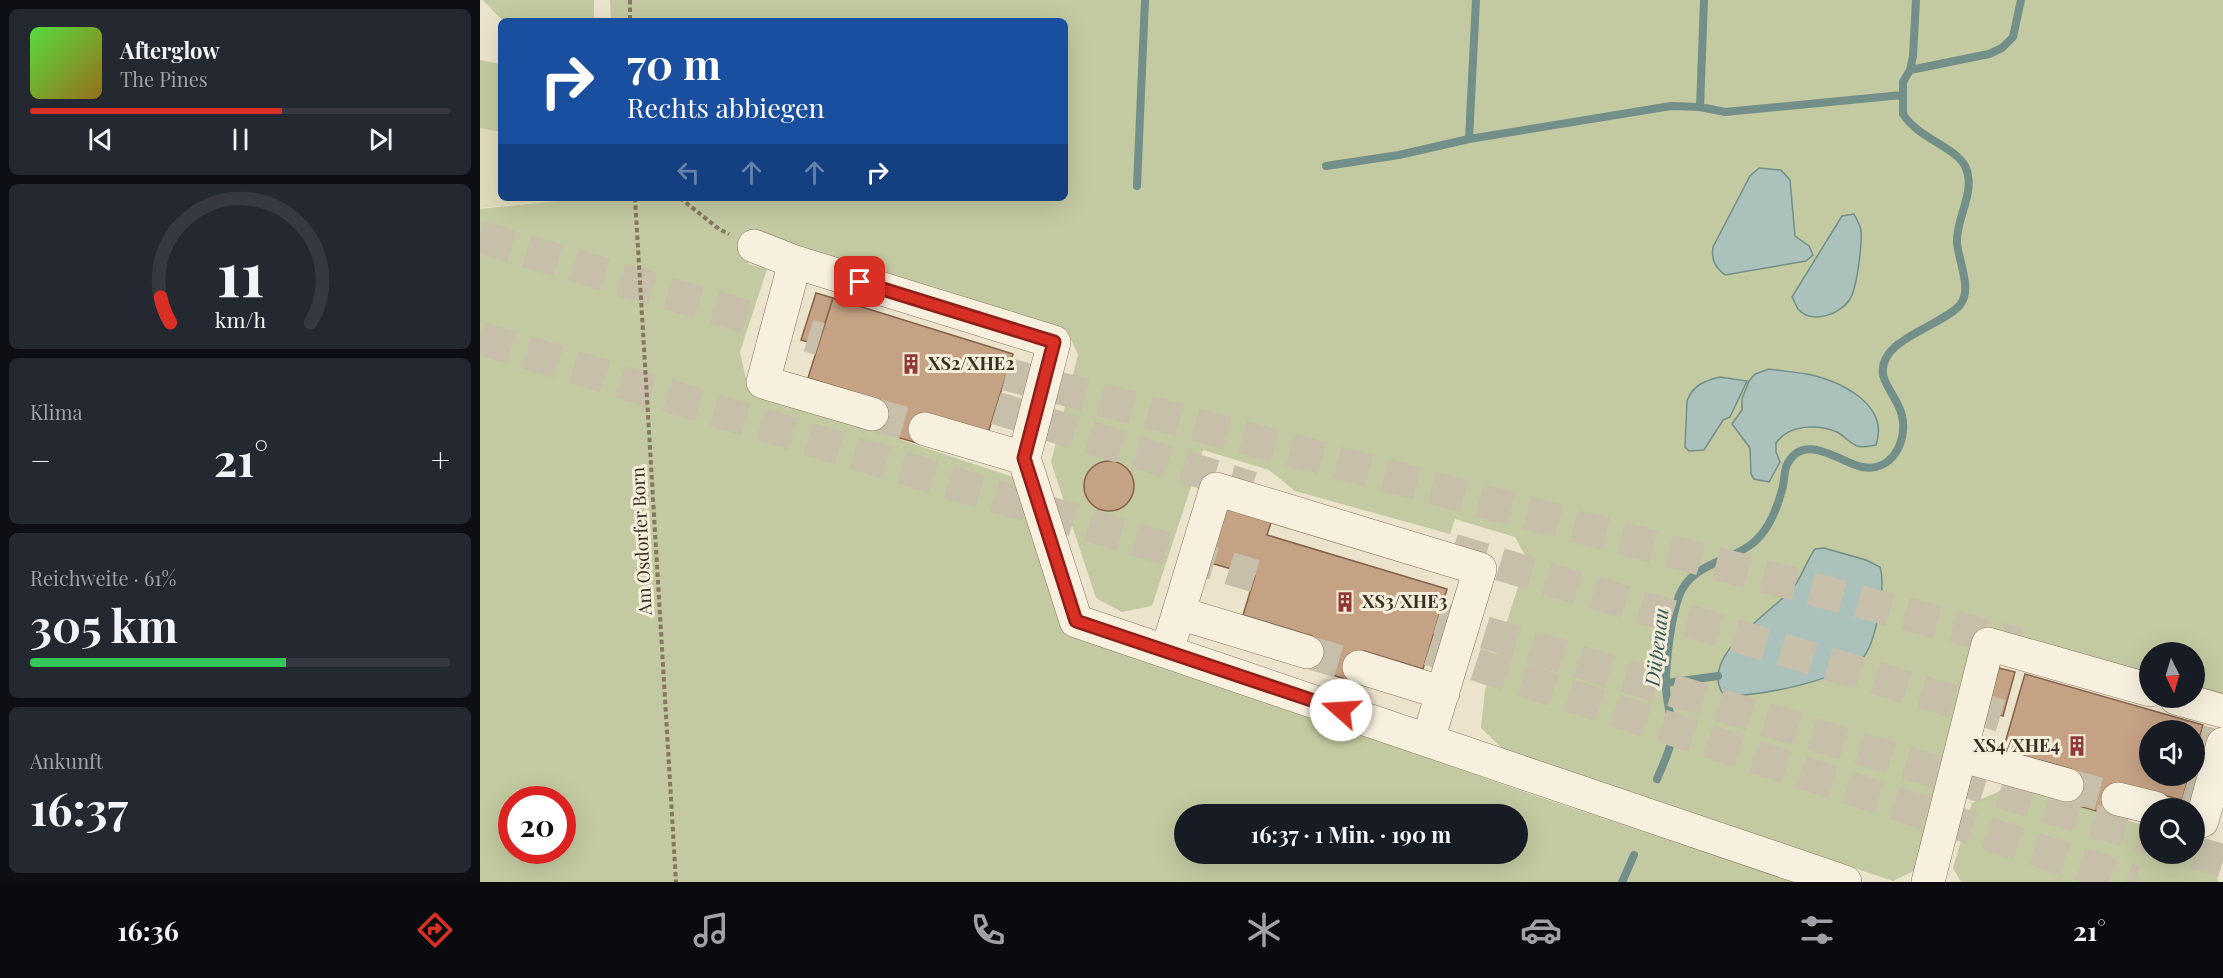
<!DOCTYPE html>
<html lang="de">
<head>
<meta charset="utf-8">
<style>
	:root { --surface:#171b24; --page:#242831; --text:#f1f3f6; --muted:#9ea1a6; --line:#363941; --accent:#d93025 }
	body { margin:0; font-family:"Playfair Display",serif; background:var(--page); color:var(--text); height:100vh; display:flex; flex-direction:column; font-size:22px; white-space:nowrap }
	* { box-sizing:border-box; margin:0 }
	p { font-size:20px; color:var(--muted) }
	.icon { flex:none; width:33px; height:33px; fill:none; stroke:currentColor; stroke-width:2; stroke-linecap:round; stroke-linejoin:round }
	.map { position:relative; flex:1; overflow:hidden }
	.details { display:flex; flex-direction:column; gap:9px; padding:9px; background:#0d0f14; width:480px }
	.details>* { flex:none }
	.banner { position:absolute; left:18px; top:18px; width:570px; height:183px; border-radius:9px; box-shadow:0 6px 24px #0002; background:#1a4fa0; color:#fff; overflow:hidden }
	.needle { width:39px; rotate:175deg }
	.controls { position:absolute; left:1659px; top:642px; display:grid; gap:12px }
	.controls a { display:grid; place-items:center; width:66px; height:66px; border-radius:50%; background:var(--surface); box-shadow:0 6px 24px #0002; font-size:30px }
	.speed { position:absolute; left:18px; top:786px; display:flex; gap:12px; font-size:30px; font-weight:700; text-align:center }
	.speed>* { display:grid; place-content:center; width:78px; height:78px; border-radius:50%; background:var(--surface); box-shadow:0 6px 24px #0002; line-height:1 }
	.speed .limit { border:9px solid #d22; background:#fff; color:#111 }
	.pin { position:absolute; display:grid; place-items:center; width:51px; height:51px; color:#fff; margin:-26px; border-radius:12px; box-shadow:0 3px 9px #0006 }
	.me { position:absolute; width:66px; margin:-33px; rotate:289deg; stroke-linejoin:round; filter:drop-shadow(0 0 4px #0008) }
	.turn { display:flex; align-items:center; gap:21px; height:126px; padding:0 30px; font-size:27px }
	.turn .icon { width:78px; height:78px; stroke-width:2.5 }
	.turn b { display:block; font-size:42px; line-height:51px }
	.lanes { display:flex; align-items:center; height:57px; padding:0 30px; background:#0003; justify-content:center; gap:30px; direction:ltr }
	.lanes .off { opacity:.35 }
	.big { font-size:45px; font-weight:700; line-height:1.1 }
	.details .card { flex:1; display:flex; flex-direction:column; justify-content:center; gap:9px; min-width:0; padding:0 21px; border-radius:9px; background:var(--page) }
	.details .dial { align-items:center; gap:0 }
	.dial svg { height:156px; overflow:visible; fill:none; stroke:var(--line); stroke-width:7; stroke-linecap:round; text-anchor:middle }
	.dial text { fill:var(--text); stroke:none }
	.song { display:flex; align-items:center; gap:18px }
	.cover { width:72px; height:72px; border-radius:9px; background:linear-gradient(135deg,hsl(110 70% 55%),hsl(40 70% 35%)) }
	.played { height:6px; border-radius:3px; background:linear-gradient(90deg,var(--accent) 60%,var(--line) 60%) }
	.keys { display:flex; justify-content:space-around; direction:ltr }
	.heat { display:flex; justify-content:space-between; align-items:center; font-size:33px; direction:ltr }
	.charge { height:9px; border-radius:4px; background:linear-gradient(90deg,#34c759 61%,var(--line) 0) }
	.trip { position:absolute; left:694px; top:804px; width:354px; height:60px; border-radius:30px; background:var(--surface); box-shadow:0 6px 24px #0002; font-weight:700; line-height:60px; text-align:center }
	.tabs { display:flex; height:96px; justify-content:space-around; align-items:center; background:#090b0e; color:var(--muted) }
	.tabs .icon { width:42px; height:42px }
	.tabs .current { color:var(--accent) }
	.tabs b { font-size:27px; color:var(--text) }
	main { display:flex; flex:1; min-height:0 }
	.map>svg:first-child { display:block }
</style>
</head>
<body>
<main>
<section class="details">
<div class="card">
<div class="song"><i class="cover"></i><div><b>Afterglow</b><p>The Pines</p></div></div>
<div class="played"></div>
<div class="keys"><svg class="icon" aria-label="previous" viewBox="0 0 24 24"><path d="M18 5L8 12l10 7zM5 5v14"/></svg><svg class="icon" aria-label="pause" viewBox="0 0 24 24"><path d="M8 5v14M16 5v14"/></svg><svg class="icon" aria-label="next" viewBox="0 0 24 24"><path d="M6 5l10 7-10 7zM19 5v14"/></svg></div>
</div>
<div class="card dial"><svg viewBox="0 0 100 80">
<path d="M14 69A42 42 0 1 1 86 69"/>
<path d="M14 69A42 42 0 0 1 9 56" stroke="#d93025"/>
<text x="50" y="56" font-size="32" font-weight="700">11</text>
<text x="50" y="72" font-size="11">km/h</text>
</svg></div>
<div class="card"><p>Klima</p>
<div class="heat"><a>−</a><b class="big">21°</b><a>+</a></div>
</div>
<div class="card"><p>Reichweite · 61%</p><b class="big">305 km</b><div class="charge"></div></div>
<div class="card"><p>Ankunft</p><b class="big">16:37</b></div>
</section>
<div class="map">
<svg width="1743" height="882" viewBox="0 0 1743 882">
	<rect width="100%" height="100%" fill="#ebe3cb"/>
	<path fill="#e0dbb9" d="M0,121L21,126V198H103L0,208Z"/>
	<path fill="#c3c9a0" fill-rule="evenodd" d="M3,0H114V21H23Z
		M130,0H1743V695L1715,687L1714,652H1670L1669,675L1498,628L1436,870L1413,881L1026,752L1001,728L1005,690L1047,559L1035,537L975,519L970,534L815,491L789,470L723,450L672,606L642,612L616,598L571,462L598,355L587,330L277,233L268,264L287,269L260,352L266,379L286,395L533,477L584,631L1062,798L1314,882H0V209L105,198H585V21H131ZM32,800H82V850H32ZM705,814H1038V854H705Z
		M0,60L21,64V132L0,128Z
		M1534,785L1669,827L1670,854H1714L1715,842L1732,847L1738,882H1481L1473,868L1492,803Z"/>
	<path fill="#abc1bb" stroke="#728f89" stroke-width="1.5" d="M1279,168L1301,170L1310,180L1315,236L1329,246L1333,255L1326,261L1245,275C1235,267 1231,260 1233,247L1270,176Z
		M1374,214C1377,220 1381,226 1381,231C1382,245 1377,288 1370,299C1361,314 1332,325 1318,309C1316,306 1314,300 1312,297L1362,216Z
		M1289,369C1302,371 1315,372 1327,374C1360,381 1410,404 1396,445C1390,446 1382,448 1377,446C1370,443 1364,436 1357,432C1338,424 1309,424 1296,443V452L1300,462L1289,482L1274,479L1271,474L1270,448L1252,424L1262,410V399L1269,381L1275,374Z
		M1240,377L1267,381L1250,417L1243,420L1224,450L1209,451L1205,447L1207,401C1213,385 1224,381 1240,377Z
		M1344,548L1386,560L1400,567C1406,587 1396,645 1381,660C1361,679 1270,700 1243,694C1218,656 1292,612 1312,589C1322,578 1326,561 1335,549Z"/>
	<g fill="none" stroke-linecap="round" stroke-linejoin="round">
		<path stroke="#728f89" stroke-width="8" d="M1430,70L1509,54L1522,48L1533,37L1541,0
			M1220,107L1224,0
			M989,139L996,0
			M846,166L919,155L989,139L1191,106L1220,107L1245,112L1422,95
			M657,186L665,0
			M1186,683L1238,676
			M1177,779C1182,766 1191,750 1192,736C1193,718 1185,700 1186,682C1186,658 1191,619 1199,596C1213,559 1258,563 1281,535C1291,523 1298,505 1302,490C1304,483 1304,474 1306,467C1322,429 1361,463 1382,467C1412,473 1428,440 1422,416C1419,401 1407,390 1403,375C1398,339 1459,328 1480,305C1493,289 1478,261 1477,242C1476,217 1497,191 1485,166C1475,147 1438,138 1423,114V82L1430,70L1433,56L1436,0
			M1142,882L1154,855"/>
	</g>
	<path fill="#c6a285" stroke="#846249" stroke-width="1.5" d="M336,293L353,298L338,345L321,340Z
		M353,298L533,354L508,433L440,444L387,428L396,399L328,378Z
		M604 486a25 25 0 1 1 50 0a25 25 0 1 1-50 0Z
		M743,498L794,513L787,535L967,589L943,669L884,651L875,682L823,666L832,636L763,615L775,576L724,561Z
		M1519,668L1535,672L1523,716L1507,711Z
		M1545,674L1723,725L1714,756V730H1670V776H1709L1702,800L1643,784L1634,816L1582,801L1591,769L1523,750Z"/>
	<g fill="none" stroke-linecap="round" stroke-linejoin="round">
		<path stroke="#c7bfa9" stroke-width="33" stroke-dasharray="33 16" stroke-linecap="butt" d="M0,237L340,339
			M0,338L775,576
			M526,374L1539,644
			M516,408L772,488
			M392,414L445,429
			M973,550L1532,719
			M958,618L1670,838
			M949,649L1655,882
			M827,652L879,667
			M1719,741L1743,748
			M1587,785L1638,799
			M1705,789L1743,801
			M1714,852L1743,861"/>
		<g stroke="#877761" stroke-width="34">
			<path id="minor" d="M274,246L315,262L574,342L544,458L596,621L1365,882
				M315,262L283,382L392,414
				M445,429L544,458
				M699,613L827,652
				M687,651L736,489L1000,569L948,740
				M879,667L963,693
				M1696,698L1743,711
				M1480,755L1587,785
				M1638,799L1675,808
				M1722,821L1743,744
				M1448,882L1508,644L1670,690"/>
		</g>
		<path stroke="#877761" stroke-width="4" stroke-dasharray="4.5 3" stroke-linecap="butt" d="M150,0V21
			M155,198L196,882
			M200,198L239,229L249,234"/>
		<use href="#minor" stroke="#f7f0de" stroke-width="33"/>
	</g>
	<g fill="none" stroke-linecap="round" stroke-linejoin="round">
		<g stroke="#8d1f18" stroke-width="15">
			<path id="route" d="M380,282L574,342L544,458L596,621L861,710"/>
		</g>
		<use href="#route" stroke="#d93025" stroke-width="10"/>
	</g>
	<defs>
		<g id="building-bare" transform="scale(1.62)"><path d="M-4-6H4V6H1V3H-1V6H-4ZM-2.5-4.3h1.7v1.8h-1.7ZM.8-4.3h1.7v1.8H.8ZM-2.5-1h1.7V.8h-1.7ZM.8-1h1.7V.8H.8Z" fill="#913936" stroke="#f3edda" stroke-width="2.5" paint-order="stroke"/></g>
	</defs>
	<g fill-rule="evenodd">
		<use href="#building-bare" x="431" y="364"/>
		<use href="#building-bare" x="865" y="602"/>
		<use href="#building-bare" x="1597" y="746"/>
	</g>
	<g text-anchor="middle" stroke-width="6" stroke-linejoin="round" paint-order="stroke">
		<g font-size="18" font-weight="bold" fill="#392e23" stroke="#f3edda" text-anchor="start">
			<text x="448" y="370">XS2/XHE2</text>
			<text x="882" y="608">XS3/XHE3</text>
			<text x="1580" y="752" text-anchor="end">XS4/XHE4</text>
		</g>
		<g font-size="18" fill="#392e23" stroke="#f3edda">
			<text transform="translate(162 541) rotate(-93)" y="6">Am Osdorfer Born</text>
		</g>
		<g font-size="20" font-style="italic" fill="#345756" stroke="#f3edda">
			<text transform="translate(1177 647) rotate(-83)" y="7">Düpenau</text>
		</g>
	</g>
</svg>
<div class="controls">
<a><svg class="needle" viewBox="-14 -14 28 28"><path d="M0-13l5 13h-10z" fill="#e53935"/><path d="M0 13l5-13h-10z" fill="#9ea1a6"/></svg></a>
<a><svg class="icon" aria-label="sound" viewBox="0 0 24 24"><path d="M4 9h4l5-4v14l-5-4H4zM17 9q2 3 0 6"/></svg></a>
<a><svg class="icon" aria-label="search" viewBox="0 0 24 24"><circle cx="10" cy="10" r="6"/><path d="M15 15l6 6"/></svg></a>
</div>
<div class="speed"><div class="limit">20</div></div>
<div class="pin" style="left:380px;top:282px;background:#d93025"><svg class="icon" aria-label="arrive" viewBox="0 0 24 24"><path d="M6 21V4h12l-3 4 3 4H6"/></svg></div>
<svg class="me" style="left:861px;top:710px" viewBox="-20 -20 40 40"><circle r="19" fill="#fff"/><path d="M0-13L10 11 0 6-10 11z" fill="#d93025"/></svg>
<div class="trip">16:37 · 1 Min. · 190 m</div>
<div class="banner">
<div class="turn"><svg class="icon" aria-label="right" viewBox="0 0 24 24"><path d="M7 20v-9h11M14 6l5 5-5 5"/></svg><div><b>70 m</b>Rechts abbiegen</div></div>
<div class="lanes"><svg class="icon off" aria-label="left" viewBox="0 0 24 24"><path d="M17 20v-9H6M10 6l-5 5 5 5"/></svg><svg class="icon off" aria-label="ahead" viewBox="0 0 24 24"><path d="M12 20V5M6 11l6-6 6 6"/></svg><svg class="icon off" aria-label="ahead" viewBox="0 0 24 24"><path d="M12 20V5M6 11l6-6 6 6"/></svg><svg class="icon" aria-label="right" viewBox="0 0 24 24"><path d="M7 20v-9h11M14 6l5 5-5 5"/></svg></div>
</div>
</div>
</main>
<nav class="tabs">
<b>16:36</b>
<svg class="icon current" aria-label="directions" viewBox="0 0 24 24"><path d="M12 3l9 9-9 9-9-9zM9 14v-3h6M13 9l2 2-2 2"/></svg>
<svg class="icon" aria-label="music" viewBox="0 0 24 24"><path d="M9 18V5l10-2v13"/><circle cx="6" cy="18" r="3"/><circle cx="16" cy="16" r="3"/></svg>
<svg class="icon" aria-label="phone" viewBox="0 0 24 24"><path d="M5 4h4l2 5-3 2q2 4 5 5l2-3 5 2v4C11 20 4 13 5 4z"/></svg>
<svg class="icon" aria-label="climate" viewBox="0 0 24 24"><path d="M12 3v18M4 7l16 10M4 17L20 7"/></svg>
<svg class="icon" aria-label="car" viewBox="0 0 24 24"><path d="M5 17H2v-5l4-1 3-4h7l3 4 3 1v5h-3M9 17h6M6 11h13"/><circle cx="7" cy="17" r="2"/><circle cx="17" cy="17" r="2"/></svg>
<svg class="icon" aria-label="filters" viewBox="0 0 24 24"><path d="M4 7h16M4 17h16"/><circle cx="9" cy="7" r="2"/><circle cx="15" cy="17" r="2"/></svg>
<b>21°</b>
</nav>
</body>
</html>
